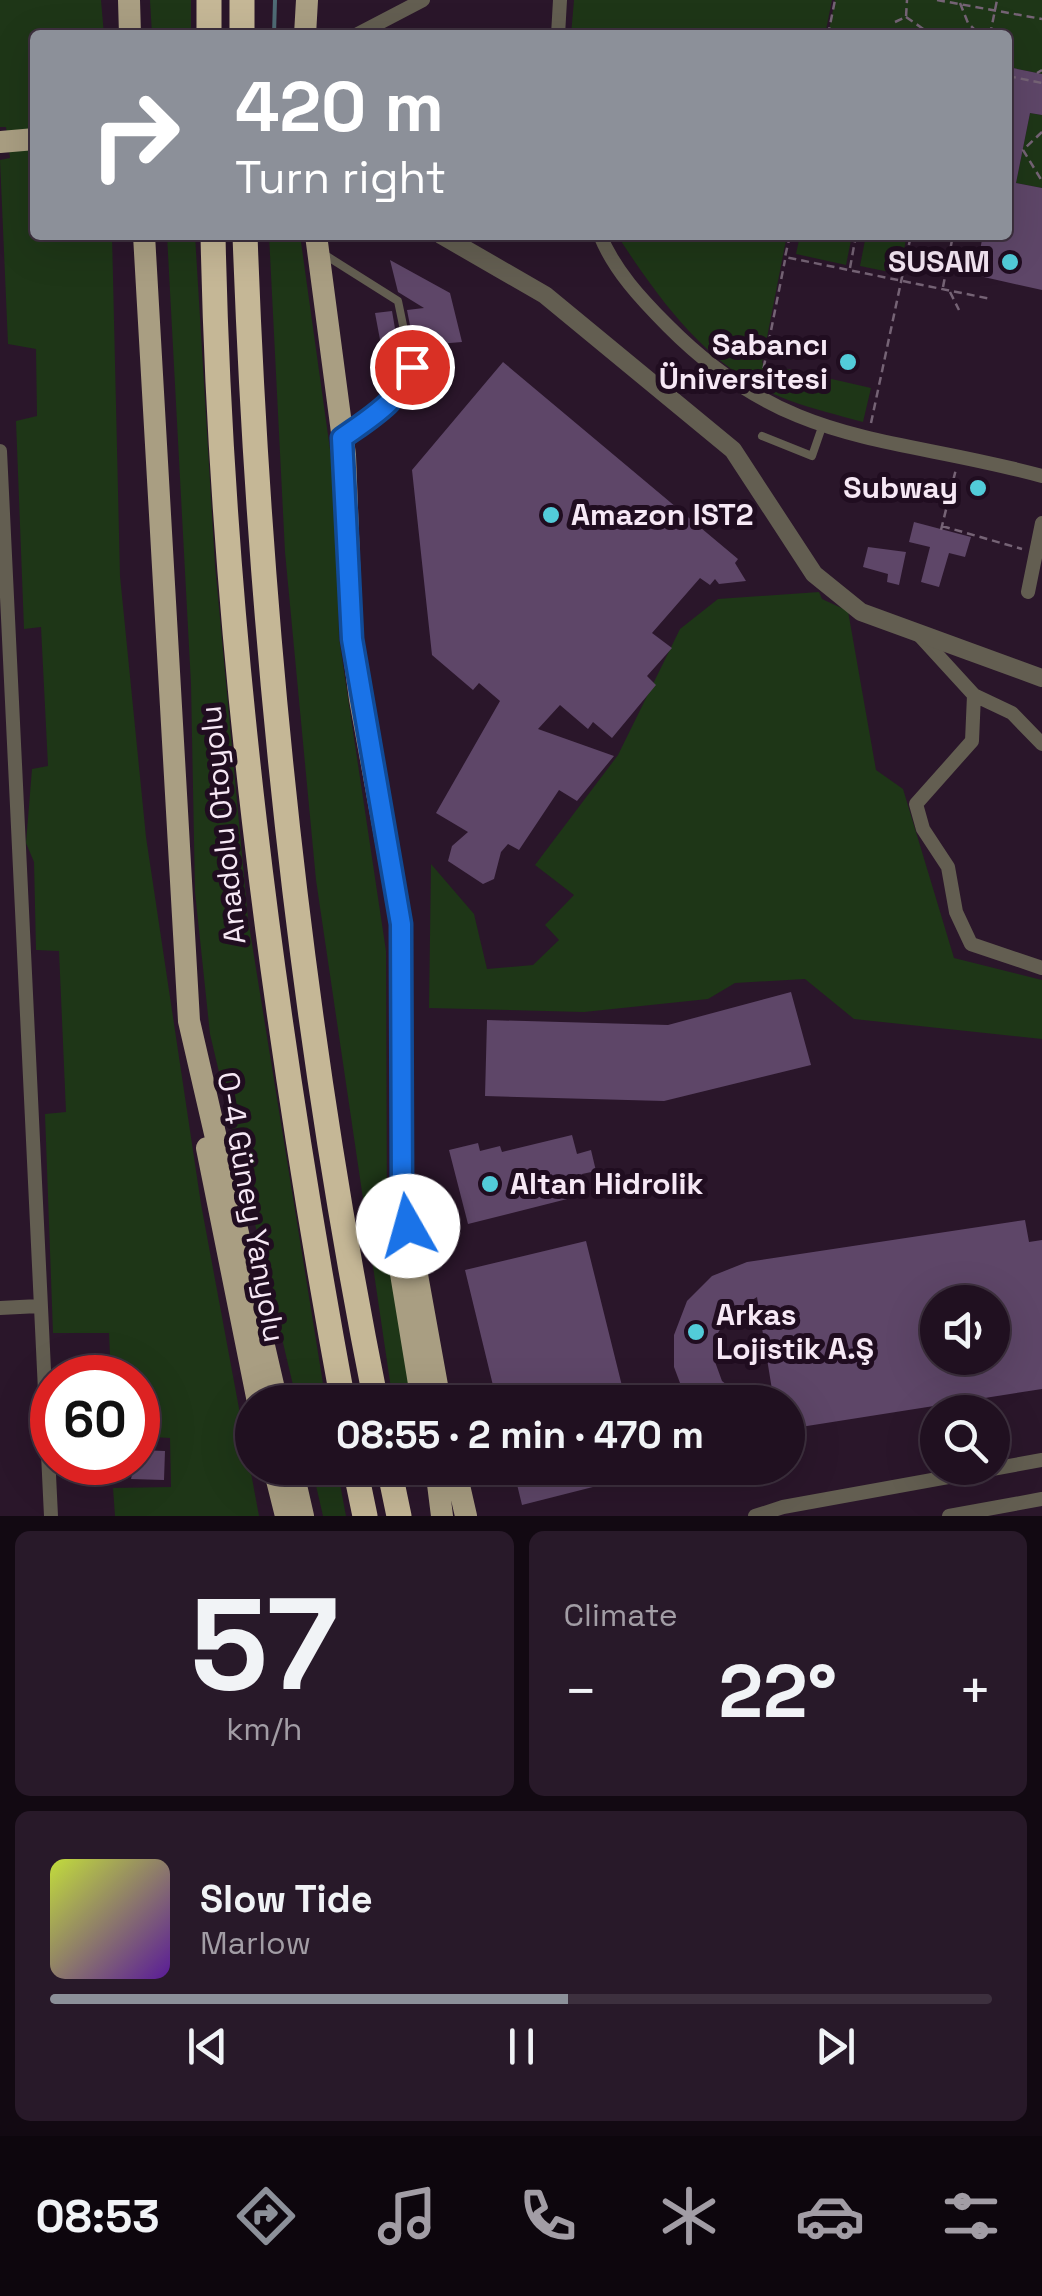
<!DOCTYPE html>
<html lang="en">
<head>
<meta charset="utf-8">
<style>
	:root { --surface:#201020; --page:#281929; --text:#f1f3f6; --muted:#a29da5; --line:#3d303e; --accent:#8c9099 }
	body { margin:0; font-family:"Space Grotesk",sans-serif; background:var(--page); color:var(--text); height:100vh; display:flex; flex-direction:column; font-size:38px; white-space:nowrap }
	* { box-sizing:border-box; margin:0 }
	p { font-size:32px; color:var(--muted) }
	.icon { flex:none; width:55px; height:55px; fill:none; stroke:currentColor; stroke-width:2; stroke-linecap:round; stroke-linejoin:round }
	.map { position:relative; height:1516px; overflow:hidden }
	.side { display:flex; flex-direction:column; gap:15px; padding:15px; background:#120912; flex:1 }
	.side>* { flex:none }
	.guide { position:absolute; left:30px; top:30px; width:982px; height:210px; border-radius:10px; box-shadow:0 10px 40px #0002,0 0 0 2px var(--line); background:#8c9099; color:#fff; overflow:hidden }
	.fabs { position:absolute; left:920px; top:1285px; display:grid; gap:20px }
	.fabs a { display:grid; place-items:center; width:90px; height:90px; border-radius:50%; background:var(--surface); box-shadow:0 10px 40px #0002,0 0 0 2px var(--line); font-size:50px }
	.speed { position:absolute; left:30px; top:1355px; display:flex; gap:20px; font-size:50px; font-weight:700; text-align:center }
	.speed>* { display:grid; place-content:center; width:130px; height:130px; border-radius:50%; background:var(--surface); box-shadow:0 10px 40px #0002,0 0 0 2px var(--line); line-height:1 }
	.speed .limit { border:15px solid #d22; background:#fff; color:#111 }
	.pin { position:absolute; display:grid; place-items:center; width:85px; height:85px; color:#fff; margin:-42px; border:5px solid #fff; border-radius:50%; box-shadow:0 2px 10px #0007 }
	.me { position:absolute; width:110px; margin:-55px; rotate:353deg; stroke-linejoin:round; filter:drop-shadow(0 0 8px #0008) }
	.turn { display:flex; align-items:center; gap:35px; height:210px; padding:0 40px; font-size:45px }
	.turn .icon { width:130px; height:130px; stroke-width:2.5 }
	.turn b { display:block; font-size:70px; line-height:85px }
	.big { font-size:75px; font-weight:600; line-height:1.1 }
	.side .widget { flex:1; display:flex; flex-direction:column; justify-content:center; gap:15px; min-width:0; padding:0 35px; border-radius:15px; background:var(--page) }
	.side .dial { align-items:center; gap:0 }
	.dial b { font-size:130px; line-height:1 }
	.song { display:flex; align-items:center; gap:30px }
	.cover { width:120px; height:120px; border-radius:15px; background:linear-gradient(135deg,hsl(70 70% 55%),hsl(270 70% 35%)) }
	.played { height:10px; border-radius:5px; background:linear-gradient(90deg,var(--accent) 55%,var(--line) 55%) }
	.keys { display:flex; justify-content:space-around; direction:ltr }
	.heat { display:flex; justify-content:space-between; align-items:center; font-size:55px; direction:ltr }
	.side .tiles { flex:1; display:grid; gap:15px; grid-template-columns:1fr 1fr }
	.widget:last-child { grid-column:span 2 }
	.trip { position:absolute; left:235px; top:1385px; width:570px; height:100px; border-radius:50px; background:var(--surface); box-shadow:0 10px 40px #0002,0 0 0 2px var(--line); font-weight:600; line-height:100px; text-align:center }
	.dock { display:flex; height:160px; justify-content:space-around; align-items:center; background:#0d060d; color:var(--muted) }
	.dock .icon { width:70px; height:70px }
	.dock .current { color:var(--accent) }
	.dock b { font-size:45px; color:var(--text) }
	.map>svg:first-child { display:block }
</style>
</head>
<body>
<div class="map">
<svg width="1042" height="1516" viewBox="0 0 1042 1516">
	<rect width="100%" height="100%" fill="#2a162a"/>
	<path fill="#1e3617" d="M0,0H101L104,35H35V235H112L120,576L146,837L201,1204L259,1516H115L113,1488L171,1487L170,1438L138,1436V1378L111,1377L109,1333H53L45,1114L66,1112L59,951L36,950L34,862L26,843L32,769L48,766L41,627L24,629L16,421L37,416L36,349L8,344L0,160L10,158L6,127H0Z
		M150,0H191V35H152Z
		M574,0H832L825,35H571Z
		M835,0H1042V74L1008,67V35H828Z
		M1030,113L1042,115V188L1016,183Z
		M167,235H195L215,565L248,919L326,1402H297L210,1034L195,892L191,684Z
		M269,235H300L336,492L339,638L386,951L387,1219L417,1402H393L316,880L285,552Z
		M617,235H787L762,363L871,388L863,422C838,415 812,409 788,400C710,371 660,301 617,235Z
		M800,235H852L846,265L796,254Z
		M866,235H907L899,274L860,266Z
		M819,592L822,599L848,611L876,770L903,789L954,958L1042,980V1039L854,1019L805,979L735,983L708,999L584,1012L429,1008L431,864L474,914L487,969L533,965L559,940L545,925L574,895L535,865L618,755L680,629L718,599Z
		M312,1468H337L346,1516H323Z"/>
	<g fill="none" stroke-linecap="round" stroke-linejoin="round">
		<path stroke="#4f6b75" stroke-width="4" d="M274,35L275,0"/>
	</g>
	<path fill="#5e4668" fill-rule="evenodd" d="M1008,67L1042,74V115L1030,113L1016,183L1042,188V290L975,275L983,235H1008Z
		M390,260L450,293L462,342L414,346L407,310L424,308L398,292Z
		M392,311L400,358L384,361L375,313Z
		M503,362L738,559L735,563L746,581L719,584L715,579L710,585L700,578L652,633L672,648L647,676L656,685L612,738L593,722L588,729L560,705L538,729L614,756L577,801L559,790L519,850L508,844L501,852L494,879L483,884L448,861L452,846L468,832L436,813L500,701L479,683L473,690L432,655L412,470Z
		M914,522L971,537L965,557L949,553L939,587L921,582L930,547L909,542Z
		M868,547L906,552L899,585L887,582L888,574L863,567Z
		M791,992L811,1065L664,1101L485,1096L487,1020L668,1025Z
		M572,1135L577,1154L591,1150L596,1171L582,1174L587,1194L468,1224L449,1150L478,1143L480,1151L500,1146L502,1152Z
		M1025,1220L1029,1242L1042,1240V1389L788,1429V1402H774L757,1297L730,1314L714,1339V1359L722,1381L732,1389L731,1402L686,1399L674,1367V1335L687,1301L712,1276L747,1262ZM938,1302H992V1358H938Z
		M586,1241L626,1402H497L465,1270Z
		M138,1450L165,1451L164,1480L131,1479Z
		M513,1468H656V1471L522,1505Z"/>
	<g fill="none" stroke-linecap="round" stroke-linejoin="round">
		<path stroke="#756375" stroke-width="2.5" stroke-dasharray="8 5" stroke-linecap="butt" d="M937,0L1042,19
			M960,3L968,23L980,35
			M906,17L932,35
			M895,22L906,17L907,0
			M828,35L835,0
			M990,35L997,0
			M1037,73L1042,70
			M1008,76L1042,83
			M1042,132L1023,150L1042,181
			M790,235L785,257L991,299
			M850,268L856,235
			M943,287L953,235
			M950,292L959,310
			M761,381L785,260
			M871,423L911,235
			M942,526L1022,549
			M941,530L956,469"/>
		<path stroke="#635e51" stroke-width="8" d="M322,253L398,301C416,386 416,384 346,435
			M762,436L812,456L822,427"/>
		<path stroke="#635e51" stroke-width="14" d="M356,35L423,0
			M558,35L560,0
			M600,235C614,270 641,299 668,326C790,449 889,434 1042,476
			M0,451L51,1516
			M1028,592L1042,523
			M920,636L974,695L1012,713L1042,744
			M974,695L972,741L916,804L923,829L948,867L956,912L971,944L1042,968
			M0,1308L39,1306
			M755,1516L783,1507L1042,1460
			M949,1516L1042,1499"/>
		<path stroke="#635e51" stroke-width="18" d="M441,235L545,295L733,450L814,574L861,612L1042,678"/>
		<path stroke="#a99e82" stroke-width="22" d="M129,0L130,35
			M305,35L307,0
			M0,142L35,139
			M144,235L189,1021L277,1402
			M316,235L345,455L352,639L360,699L401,924L402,1193L395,1237L422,1402
			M207,1148L258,1402
			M410,1236L440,1402
			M274,1468L286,1516
			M292,1468L303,1516
			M436,1468L442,1516
			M455,1468L466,1516"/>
		<path stroke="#c5b796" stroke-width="25" d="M209,0V35
			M242,0V35
			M213,235C221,627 272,1017 343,1402
			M245,235C259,626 299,1019 376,1402
			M355,1468L365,1516
			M389,1468L399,1516"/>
	</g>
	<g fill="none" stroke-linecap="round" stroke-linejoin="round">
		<g stroke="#114b97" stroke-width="25">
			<path id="route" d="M408,1226L402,1193L401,924L352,639L342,438C370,418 400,401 412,367"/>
		</g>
		<use href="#route" stroke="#1a73e8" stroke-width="18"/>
	</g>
	<g fill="#52cbd9" stroke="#200d20" stroke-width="4">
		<circle cx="1010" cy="262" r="10"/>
		<circle cx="848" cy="362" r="10"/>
		<circle cx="978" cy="488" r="10"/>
		<circle cx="551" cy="515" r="10"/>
		<circle cx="490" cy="1184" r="10"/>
		<circle cx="696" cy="1332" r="10"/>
	</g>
	<g text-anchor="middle" stroke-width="10" stroke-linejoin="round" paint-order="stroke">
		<g font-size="30" font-weight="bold" fill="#f6e8f5" stroke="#200d20" text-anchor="end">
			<text x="990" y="272">SUSAM</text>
			<text x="828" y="355">Sabancı<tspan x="828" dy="34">Üniversitesi</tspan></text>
			<text x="958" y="498">Subway</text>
			<text x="571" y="525" text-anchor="start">Amazon IST2</text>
			<text x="510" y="1194" text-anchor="start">Altan Hidrolik</text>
			<text x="716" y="1325" text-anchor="start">Arkas<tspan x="716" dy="34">Lojistik A.Ş</tspan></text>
		</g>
		<g font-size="30" fill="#f6e8f5" stroke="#200d20">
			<text transform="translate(223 825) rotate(-96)" y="10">Anadolu Otoyolu</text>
			<text transform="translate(251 1207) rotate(80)" y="10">O-4 Güney Yanyolu</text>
		</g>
	</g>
</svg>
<div class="fabs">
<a><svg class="icon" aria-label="sound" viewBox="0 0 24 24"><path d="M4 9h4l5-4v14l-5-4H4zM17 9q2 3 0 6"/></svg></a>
<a><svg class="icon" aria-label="search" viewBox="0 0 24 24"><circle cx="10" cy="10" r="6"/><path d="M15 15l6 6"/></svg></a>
</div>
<div class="speed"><div class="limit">60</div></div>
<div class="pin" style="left:412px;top:367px;background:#d93025"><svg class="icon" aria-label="arrive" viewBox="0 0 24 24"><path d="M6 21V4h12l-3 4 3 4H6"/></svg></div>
<svg class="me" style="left:408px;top:1226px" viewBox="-20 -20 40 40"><circle r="19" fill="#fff"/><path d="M0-13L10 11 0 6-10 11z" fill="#1a73e8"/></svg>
<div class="trip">08:55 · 2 min · 470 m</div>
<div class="guide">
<div class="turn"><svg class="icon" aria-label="right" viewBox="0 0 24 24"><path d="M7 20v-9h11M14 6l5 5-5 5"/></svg><div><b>420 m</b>Turn right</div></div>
</div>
</div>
<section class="side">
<div class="tiles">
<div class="widget dial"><b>57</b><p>km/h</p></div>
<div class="widget"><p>Climate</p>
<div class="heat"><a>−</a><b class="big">22°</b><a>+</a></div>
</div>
<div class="widget">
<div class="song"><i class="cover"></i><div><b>Slow Tide</b><p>Marlow</p></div></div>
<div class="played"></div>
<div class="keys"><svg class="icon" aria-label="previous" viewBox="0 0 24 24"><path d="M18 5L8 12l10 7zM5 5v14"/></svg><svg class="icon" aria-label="pause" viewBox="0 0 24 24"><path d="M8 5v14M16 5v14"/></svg><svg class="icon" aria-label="next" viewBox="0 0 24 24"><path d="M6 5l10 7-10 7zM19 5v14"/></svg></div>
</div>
</div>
</section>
<nav class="dock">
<b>08:53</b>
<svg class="icon current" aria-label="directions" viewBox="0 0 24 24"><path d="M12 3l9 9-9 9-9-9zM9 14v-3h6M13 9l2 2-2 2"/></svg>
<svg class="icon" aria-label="music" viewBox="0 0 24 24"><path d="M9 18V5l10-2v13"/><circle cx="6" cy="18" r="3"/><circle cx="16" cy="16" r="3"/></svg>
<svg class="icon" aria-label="phone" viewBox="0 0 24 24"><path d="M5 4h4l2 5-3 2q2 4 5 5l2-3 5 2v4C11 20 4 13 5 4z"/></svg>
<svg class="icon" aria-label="climate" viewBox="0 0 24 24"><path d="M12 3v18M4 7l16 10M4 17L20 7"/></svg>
<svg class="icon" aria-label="car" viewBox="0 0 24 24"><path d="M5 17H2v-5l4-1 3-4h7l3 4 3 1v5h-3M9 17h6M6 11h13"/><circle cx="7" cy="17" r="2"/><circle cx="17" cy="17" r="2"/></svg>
<svg class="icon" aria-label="filters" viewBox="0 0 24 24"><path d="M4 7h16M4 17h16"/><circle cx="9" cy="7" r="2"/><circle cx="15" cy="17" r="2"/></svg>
</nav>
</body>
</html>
